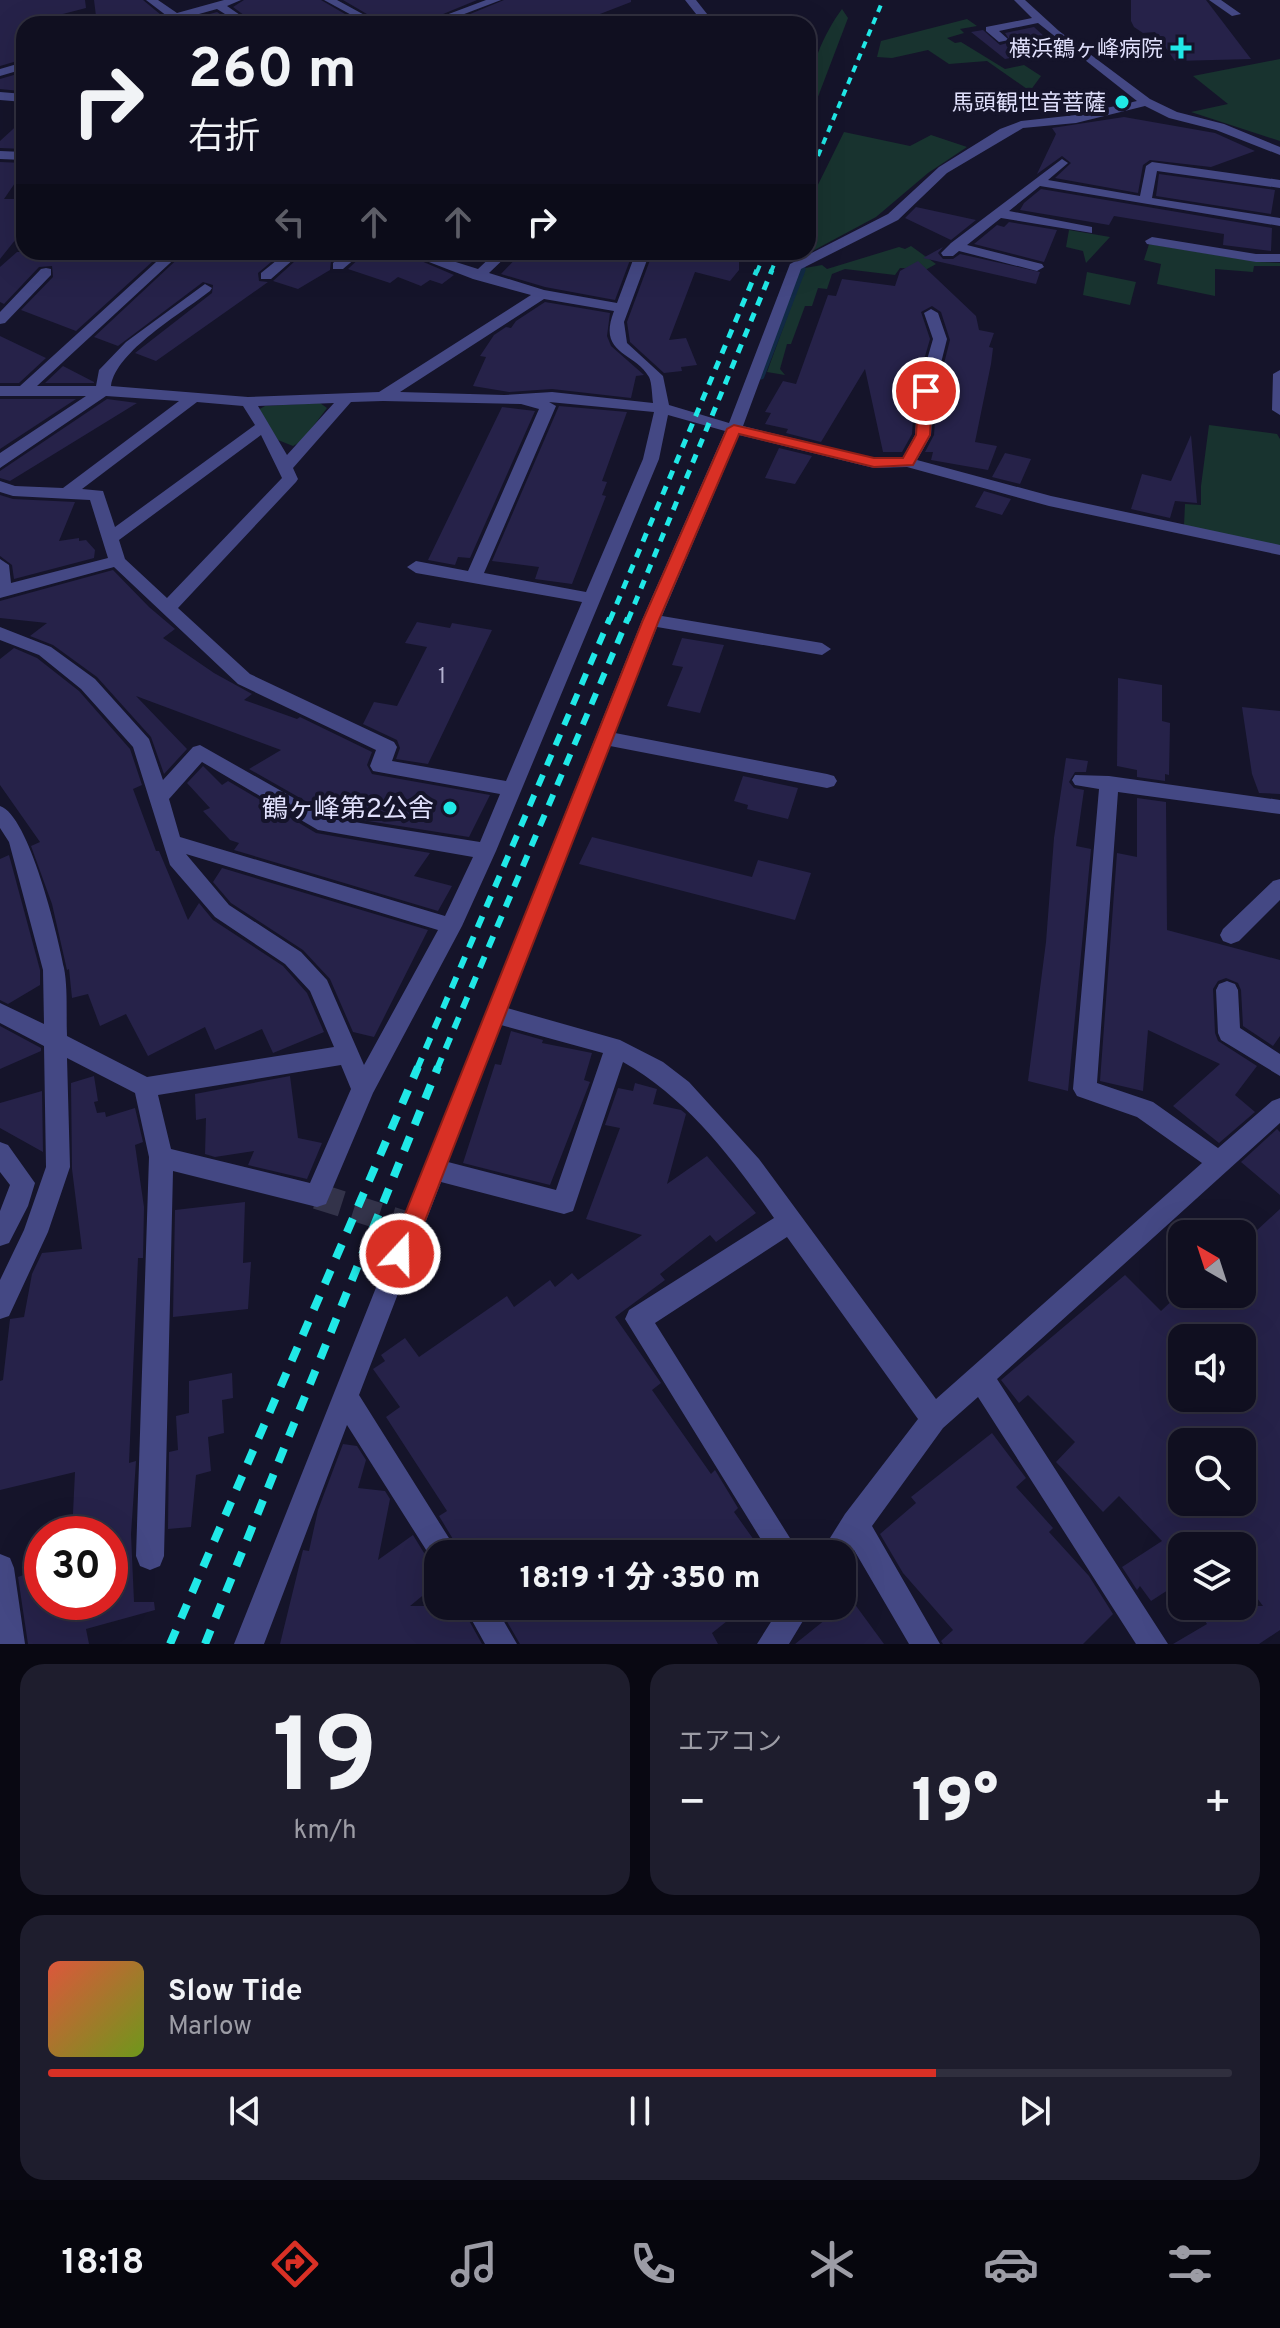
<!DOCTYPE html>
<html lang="ja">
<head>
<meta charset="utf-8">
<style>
	:root { --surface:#100f20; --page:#1e1d2d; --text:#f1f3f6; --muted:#9c9ca5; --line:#302f3e; --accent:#d93025 }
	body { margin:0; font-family:Overpass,"Noto Sans JP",sans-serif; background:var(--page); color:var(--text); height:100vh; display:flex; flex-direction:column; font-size:30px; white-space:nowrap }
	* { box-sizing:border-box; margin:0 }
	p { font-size:26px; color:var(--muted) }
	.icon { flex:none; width:44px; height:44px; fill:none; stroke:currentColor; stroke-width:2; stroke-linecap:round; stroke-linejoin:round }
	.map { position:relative; height:1644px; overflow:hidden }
	.side { display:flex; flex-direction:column; gap:20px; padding:20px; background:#090812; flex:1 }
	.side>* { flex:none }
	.top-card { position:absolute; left:16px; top:16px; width:800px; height:244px; border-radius:24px; box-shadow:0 8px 32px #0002,0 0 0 2px var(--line); background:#100f20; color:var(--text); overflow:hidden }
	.needle { width:52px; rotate:321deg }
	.fabs { position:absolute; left:1168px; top:1220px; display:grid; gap:16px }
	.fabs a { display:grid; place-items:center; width:88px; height:88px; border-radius:16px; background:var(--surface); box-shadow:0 8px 32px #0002,0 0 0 2px var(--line); font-size:40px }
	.speed { position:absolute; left:24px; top:1516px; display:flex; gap:16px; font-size:40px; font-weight:700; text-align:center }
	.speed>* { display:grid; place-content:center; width:104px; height:104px; border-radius:50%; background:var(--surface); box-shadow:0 8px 32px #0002,0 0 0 2px var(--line); line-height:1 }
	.speed .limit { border:12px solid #d22; background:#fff; color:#111 }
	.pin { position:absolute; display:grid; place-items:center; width:68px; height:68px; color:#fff; margin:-34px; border:4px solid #fff; border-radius:50%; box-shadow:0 2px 8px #0007 }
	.me { position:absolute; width:88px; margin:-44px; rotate:21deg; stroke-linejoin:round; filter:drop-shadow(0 0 6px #0008) }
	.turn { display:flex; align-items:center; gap:28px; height:168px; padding:0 40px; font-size:36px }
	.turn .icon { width:104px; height:104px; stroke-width:2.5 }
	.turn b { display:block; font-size:56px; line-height:68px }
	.lanes { display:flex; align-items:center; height:76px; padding:0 40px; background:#0003; justify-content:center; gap:40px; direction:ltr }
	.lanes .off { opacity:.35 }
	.big { font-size:60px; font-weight:800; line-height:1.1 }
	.side .card { flex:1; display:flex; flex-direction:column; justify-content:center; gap:12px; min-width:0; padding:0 28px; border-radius:24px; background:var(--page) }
	.side .dial { align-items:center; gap:0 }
	.dial b { font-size:104px; line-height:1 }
	.song { display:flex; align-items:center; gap:24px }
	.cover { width:96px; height:96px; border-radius:12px; background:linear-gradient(135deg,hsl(10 70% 55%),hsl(80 70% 35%)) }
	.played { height:8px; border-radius:4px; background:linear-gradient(90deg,var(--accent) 75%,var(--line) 75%) }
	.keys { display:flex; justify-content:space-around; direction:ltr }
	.heat { display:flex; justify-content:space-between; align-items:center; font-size:44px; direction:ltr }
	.side .tiles { flex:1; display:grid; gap:20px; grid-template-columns:1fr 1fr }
	.card:last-child { grid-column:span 2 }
	.trip { position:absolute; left:424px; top:1540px; width:432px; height:80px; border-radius:24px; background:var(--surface); box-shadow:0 8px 32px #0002,0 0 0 2px var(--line); font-weight:800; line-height:80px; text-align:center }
	.tabs { display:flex; height:128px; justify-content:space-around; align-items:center; background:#06060d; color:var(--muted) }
	.tabs .icon { width:56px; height:56px }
	.tabs .selected { color:var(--accent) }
	.tabs b { font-size:36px; color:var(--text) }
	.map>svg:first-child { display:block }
</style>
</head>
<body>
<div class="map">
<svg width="1280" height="1644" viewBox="0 0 1280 1644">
	<rect width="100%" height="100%" fill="#15142a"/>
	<path fill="#18332f" d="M842,9L848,18L816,102L808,101C808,70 824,33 842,9Z
		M967,19L977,26L960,29L964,33L947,38L955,43L961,42L1005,69L1024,65L1041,76L1030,91L987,61L949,64L928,50L892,58L877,57L881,41Z
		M1280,59V141L1191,112L1228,104L1193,76Z
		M844,132L910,146L931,135L967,147L928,173L876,217L792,262L784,260L787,252H808V205Z
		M1069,230L1110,237L1086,263L1083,251L1066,247Z
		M1149,244L1259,262L1280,263V266H1254L1253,272L1215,269V296L1157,284L1161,264L1144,260Z
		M911,246L936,264L927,269L900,268L895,275L845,269L832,274L827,289L818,288L812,306H805L791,344H787L780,369L785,375L767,372L805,268L822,265L827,269L899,247L905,249Z
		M1087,272L1136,282L1130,305L1083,295Z
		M320,403L327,408L302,441L293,446L278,440L258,410L265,406Z
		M1209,425L1277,434L1280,439V547L1184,526L1185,504L1201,505V486Z"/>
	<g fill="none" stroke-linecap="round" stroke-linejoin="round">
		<path stroke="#112a45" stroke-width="5" d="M801,272L803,267"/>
		<path stroke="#112a45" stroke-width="7" d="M761,376L802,270"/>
	</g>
	<path fill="#262249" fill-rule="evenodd" d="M0,0H85L86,8L24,24V59L0,66Z
		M94,0H143L161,15L143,24H97Z
		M244,0H321L362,24H256L233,7Z
		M343,0H477L419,24H384Z
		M504,0H631V2L574,24H446Z
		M1131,0H1206L1251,59L1175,61L1155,32L1143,33L1134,27L1131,21Z
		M217,12L235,24H174Z
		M1034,27L1058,49L1005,59L971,32L983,30L1000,45L1011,42L1005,33Z
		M24,72V87L20,91L0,89V79Z
		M1124,117L1215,133L1255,151L1211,167L1150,160L1143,165L1138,193L1055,178L1071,163L1062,156L1037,174L1056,134L1052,128Z
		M24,119V149L0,148V141Z
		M0,162L24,163V170L4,199H24V229L0,259Z
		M1159,174L1275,190L1271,214L1156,196Z
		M1041,189L1272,228L1271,251L1223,245L1224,234L1114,216L1109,225L1020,210L1024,203Z
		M916,207L976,220L951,240L905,218Z
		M1009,222L1057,230L1044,262L974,244L997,225L1004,227Z
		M943,247L938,253L943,259H953L960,254L1040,272L1036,284L923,258Z
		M17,252H163L76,331L21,310L53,277L52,266L39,267L4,304L0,302V267Z
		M185,252H259L277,257L258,273L259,281L268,282L156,361L135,353L212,293L213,285L203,282L118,346L94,337Z
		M305,252H342L331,261L330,270L298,289L273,281Z
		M366,252H400L454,275L442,284L430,280L421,286L398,277L390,283L348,269Z
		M522,252H580L599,262L608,258V252H633L615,300L545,287L501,274Z
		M653,252H739V270L730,281L695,272L669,340L686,338L697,365L681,367L682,371L664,373L630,342L627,322Z
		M918,261L976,316L979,330L994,333L989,347L993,348L991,364L975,442L997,446L988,470L931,460L933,452H925L934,435L937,391L950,340L941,312L932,306L921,312L930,339L915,391L912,434L902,452H883L865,369L821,442L786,433L788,429L765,424L771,413L765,412L783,381L796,384L828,295L836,296L842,279L895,286L900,271Z
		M545,302L610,313L607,336L611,346L644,375L636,376L631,398L552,389L509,392L473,386L486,357L480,356L494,335L506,327L511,328L516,321Z
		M0,336L46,358L19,383H0Z
		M63,366L94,382V383H45Z
		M0,399H76L0,449Z
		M107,399L137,403L10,481L0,478V471Z
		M559,406L627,412L602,481L607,482L602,495L606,496L572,584L535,579L539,567L492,561Z
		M502,407L535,411L470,558L458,557L455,565L428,560Z
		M1191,435L1197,503L1175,501L1170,518L1131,509L1142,474L1171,481Z
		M779,448L812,456L795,484L765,478Z
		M1005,453L1031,459L1020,484L992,477Z
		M984,491L1011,499L1002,515L975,507Z
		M0,495L13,499L75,502L59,541L79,538V541L86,540L95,550L94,558L14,579L12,565L0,556Z
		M113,570L149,607L175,629L163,638L214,673L252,694L244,700L297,719L300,717L372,752L367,765L372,774L490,795L469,837L330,815L249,769L281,750L136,696L187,749L164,774L151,737L97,677L53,645L30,636L47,623L0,618V601Z
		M417,622L450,628L452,623L492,630L428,764L396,759L400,748L397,740L363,724L374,702L397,706L427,647L405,643Z
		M682,638L724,645L700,713L667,706L683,667L672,665Z
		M14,648L37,658L79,691L130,749L142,785L133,789L156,851H159L188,920L199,903L213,920L283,966L307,993L324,1032L273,1053L262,1029L215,1050L205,1027L148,1056L126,1014L100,1026L88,994L72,998L69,969L67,970L52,904L31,846L40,842L0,785V659Z
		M1118,678L1162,685V721L1170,723L1169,775L1165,774V781L1137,777V770L1117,766Z
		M1242,707L1280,711V794L1259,793L1252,774Z
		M1066,758L1088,761L1086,772H1075L1069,782L1074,788L1084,790L1076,846L1091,849L1068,1091L1028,1081L1046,942L1054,838Z
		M203,766L222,785L228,781L316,833L430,853L414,876L452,886L438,911L234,850L239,843L230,840L203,811L210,808L187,783Z
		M743,776L798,788L788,819L747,809L748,805L734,801Z
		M1137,798L1166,802L1167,930L1280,960V1036L1273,1046L1243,1026L1241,990L1238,983L1226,978L1218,981L1213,989L1215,1033L1218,1041L1257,1066L1235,1095L1255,1112L1219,1143L1173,1106L1220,1064L1148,1030L1143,1091L1100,1081L1117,853L1137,857Z
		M592,837L752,877L758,860L811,873L795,920L579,864Z
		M9,855L40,970V985L8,1004L0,1000V859Z
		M222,868L428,930L374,1037L353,1032L330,979L303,950L231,903L213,882Z
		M0,1026L41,1048V1051L0,1069Z
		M511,1031L543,1040L542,1043L592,1053L584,1080L590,1082L550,1185L463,1163L495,1064L501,1065Z
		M94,1076L98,1101L94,1102L97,1113L105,1112L106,1117L135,1108L143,1142L135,1145L144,1207L143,1258H138L129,1463L136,1461L131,1534L134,1602H154L155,1610L86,1629L89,1644H28L18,1577L42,1568V1602H110V1534H72L75,1472L0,1490V1381L3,1380L10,1319L24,1317L32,1274L42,1253L82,1249L72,1169L71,1083Z
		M290,1076L298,1138L322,1143L307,1179L248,1165L254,1151L215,1157L205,1154L206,1118L196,1120L195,1094Z
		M635,1083L657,1089L653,1104L681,1110L686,1114L667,1184L707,1156L756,1213L716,1242L710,1235L660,1274L665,1280L615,1317L661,1383L652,1390L711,1474L715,1470L738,1508L734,1512L764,1554H462L439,1516L447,1511L386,1417L400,1407L373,1369L385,1361L381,1355L405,1338L419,1357L507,1296L514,1307L550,1280L555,1287L572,1273L578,1280L642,1235L586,1219L620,1128L605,1125L618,1088L633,1091Z
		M42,1091L43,1152L0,1128V1103Z
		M1277,1129L1280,1132V1195L1241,1162Z
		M245,1202L243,1263L251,1262L248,1309L173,1317L175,1210Z
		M1280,1209V1630L1259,1644H1173L1207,1624L1195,1606H1263L1242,1578V1546H1182V1581L1151,1601L1140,1586L1137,1590L1122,1567L1162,1541L1119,1496L1103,1512L1056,1462L1075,1442L1028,1395L1019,1403L1001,1380L1125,1275L1161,1311L1179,1294H1242V1244ZM1182,1338H1242V1398H1182ZM1182,1442H1242V1502H1182Z
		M232,1373L233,1398L222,1400L224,1433L208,1437L211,1471L196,1475L191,1527L168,1529L169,1452L178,1450L176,1416L189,1413V1381Z
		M992,1433L1026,1478L1016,1487L1053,1528L1049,1532L1089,1576L1113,1614L1083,1644H943L941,1641L953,1630L903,1573L880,1534L916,1503L911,1497Z
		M343,1444L357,1446L366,1460L358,1488L385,1491L390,1499L378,1560L413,1535L432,1566L438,1568V1583L410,1606H461L482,1644H280L303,1550L309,1551L318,1510Z
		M851,1599L884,1644H795Z
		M498,1606H746L712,1633L718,1644H520Z"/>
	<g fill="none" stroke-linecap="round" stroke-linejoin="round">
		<path stroke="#33334a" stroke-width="26" stroke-dasharray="26 13" stroke-linecap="butt" d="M317,1196L411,1226"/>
		<path fill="#444884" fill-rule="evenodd" d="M146,0H158L177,13L224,0H241L227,6L253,24H241L217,9L163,24H146L167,16Z
			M324,0H337L381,24H368Z
			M486,0H501L438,24H422Z
			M685,0H696L715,24H704Z
			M1014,0H1025L1059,31L1150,99L1177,112L1224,124L1280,147V155L1216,130L1169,118L1145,106L1076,123L1023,128L947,173L898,220L801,269L743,426L874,458L903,457L915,435L918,391L933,339L924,313L931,309L938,313L947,339L934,391L931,435L917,460L1051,496L1280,545V555L1049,506L907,467L874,468L739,435L662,616L822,643L831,649L822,655L657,627L615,733L827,774L834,776L837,781L834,786L827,788L610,746L507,1008L620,1040L663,1062L689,1082L759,1159L936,1399L1202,1163L1137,1117L1077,1096L1073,1089L1099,789L1075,785L1072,780L1075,775L1109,776L1280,800V814L1118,792L1097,1083L1153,1102L1218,1148L1272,1101L1280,1098V1123L997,1379L1168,1644H1136L978,1397L943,1428L872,1526L940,1644H909L854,1550L842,1565V1554H820L845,1514L918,1419L787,1237L655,1323L800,1554H770L625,1319L629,1310L774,1218C732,1158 688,1099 623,1062L573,1211L564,1214L441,1182L359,1395L459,1554H438V1565L435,1564L347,1425L264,1644H234L642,620L725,431L668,415L659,459L496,851L462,926L373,1093L326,1204L317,1207L173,1171L164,1556L160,1566L150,1570L140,1566L136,1556L149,1157L135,1093L67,1058L70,1167L48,1232L9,1316L0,1319V1280L24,1230L46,1167L44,1046L0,1023V1003L44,1024L43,970L9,842L0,828V806C29,815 58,936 64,968C68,989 66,1014 67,1036L147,1077L334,1047L310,991L285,964L215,917L170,865L133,747L81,689L39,655L0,640V627L51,647L95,679L149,739L163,780L193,747L200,745L329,818L480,842L500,794L373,771L370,766L376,750L238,684L114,567L0,598V559L9,565L11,583L108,558L90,500L13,496L0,492V481L15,486L63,488L179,401L106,396L0,468V453L86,396H0V386H20L167,252H182L37,386H96L99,370L126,342L205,284L212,288L210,291C182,313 116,351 111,386L248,397L379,392L531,295L473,279L403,252H424L478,269L496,252H511L489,273L544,290L617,303L636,252H650L624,322L627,343L663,376L669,405L729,423L790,264L888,214L939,167L1000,129L1021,121L1076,115L1137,101L1038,23L999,31L1009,40L999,42L986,31V27L1032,18ZM544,299L614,311C597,355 634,351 649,377C652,383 652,396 653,403L552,392L504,395L400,392ZM383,401L521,404L539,409L468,571L416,561L407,567L416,573L582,602L506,781L392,761L397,747L394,742L250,674L178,608L296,482L298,479L293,468L351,402ZM197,402L243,406L255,425L115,527L103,491L82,489ZM549,402L654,412L643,459L586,592L484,573L556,406ZM334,403L287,455L258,406ZM261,435L282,478L167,598L125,559L119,540ZM202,762L318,830L473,857L445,916L180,837L169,799ZM186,854L438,930L364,1065L327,980L301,952L229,905ZM501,1025L603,1053L556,1190L448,1162ZM341,1065L351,1089L310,1183L171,1149L158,1095Z
			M1209,0H1221L1241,14L1232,16Z
			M24,62V69L0,76V69Z
			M0,92L24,94V102L0,100Z
			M0,151L24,152V160L0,159Z
			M1062,159L1068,163L1048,180L1140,196L1146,166L1152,162L1280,180V188L1157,171L1152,198L1280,218V226L1040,186L1009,211L1092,227V233L1001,218L967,245L1042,264L1044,267L1037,271L959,251L953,256H943L941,253L951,243Z
			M1152,237L1256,254H1280V262H1256L1147,244L1145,241Z
			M287,252H302L271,279H261V273Z
			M347,252H363L343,269H333V263Z
			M583,252H604L607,255L600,259Z
			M46,268L51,269V275L5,323L0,324V312L41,269Z
			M1280,370V415L1272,410L1273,374Z
			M1280,879V900L1239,941L1231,944L1223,941L1220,935L1223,929L1273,881Z
			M1227,981L1235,984L1238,990L1240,1028L1280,1054V1076L1221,1040L1218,1033L1216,990L1219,984Z
			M0,1142L8,1145L35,1183L28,1206L9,1243L0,1246V1211L10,1185L0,1172Z
			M0,1554L10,1558L14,1568L25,1644H0Z
			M464,1606H495L517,1644H485Z
			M781,1606H812L789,1644H757Z"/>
		<path stroke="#20e8e7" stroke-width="4" stroke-dasharray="7 6" stroke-linecap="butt" d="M808,180L883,0
			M757,272L765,252
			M771,272L779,252"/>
		<path stroke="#20e8e7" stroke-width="5" stroke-dasharray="9 8" stroke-linecap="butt" d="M610,620L757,270
			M628,620L772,270"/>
		<path stroke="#20e8e7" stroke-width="6" stroke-dasharray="12 10" stroke-linecap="butt" d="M417,1069L610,618
			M437,1069L628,618"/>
		<path stroke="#20e8e7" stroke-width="8" stroke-dasharray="15 13" stroke-linecap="butt" d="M170,1644L418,1067
			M205,1644L438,1067"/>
	</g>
	<path fill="#d93025" stroke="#8d1f18" stroke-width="2" d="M926,386L932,391L930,435L913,465L874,467L739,434L659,620L412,1254L408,1262L400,1265L392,1262L389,1254L643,620L727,429L734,425L874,458H903L916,435L919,391Z"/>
	<g fill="#20e8e7" stroke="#15142a" stroke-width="3">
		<path d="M1177 36h8v8h8v8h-8v8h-8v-8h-8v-8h8z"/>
		<circle cx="1122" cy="102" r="8"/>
		<circle cx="450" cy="808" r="8"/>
	</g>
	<g text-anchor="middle" stroke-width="8" stroke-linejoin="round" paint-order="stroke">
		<g font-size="22" fill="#e0e0fc" stroke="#15142a" text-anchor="end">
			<text x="1163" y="56">横浜鶴ヶ峰病院</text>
			<text x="1106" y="110">馬頭観世音菩薩</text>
		</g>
		<g font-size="22" fill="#b2b0cf">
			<text x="442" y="683">1</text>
		</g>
		<g font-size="26" fill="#e0e0fc" stroke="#15142a" text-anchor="end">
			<text x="434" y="817">鶴ヶ峰第2公舎</text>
		</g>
	</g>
</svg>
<div class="fabs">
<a><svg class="needle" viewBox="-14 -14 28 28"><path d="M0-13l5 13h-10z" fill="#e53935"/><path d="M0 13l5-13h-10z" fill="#9c9ca5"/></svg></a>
<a><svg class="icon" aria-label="sound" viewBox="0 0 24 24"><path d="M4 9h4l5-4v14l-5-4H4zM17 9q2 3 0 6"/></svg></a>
<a><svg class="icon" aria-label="search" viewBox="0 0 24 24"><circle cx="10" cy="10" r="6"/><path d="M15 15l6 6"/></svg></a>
<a><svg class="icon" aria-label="layers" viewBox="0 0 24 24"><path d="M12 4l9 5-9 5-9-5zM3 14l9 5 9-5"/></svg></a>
</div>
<div class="speed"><div class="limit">30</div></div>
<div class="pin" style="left:926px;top:391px;background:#d93025"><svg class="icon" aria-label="arrive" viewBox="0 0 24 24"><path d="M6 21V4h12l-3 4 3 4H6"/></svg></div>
<svg class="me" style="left:400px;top:1254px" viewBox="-20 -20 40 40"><circle r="17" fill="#d93025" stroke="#fff" stroke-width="3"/><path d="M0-11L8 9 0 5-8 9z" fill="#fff"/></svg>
<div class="trip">18:19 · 1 分 · 350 m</div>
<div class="top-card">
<div class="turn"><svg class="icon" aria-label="right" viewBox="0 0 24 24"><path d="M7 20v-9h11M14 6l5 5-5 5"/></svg><div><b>260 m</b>右折</div></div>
<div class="lanes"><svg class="icon off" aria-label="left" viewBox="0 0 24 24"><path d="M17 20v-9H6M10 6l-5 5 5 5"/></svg><svg class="icon off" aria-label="ahead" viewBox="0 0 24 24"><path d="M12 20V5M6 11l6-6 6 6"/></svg><svg class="icon off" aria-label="ahead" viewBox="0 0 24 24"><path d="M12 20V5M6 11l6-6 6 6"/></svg><svg class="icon" aria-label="right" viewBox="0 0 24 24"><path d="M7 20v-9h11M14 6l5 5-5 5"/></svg></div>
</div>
</div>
<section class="side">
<div class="tiles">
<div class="card dial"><b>19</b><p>km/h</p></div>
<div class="card"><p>エアコン</p>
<div class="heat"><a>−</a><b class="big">19°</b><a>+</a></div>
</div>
<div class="card">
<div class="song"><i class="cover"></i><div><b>Slow Tide</b><p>Marlow</p></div></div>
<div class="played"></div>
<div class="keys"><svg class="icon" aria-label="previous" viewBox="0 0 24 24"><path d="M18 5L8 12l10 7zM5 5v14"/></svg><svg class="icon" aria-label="pause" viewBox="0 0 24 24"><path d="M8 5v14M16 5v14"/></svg><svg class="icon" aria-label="next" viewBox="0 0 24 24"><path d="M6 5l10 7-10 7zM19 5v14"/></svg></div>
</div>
</div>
</section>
<nav class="tabs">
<b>18:18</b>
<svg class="icon selected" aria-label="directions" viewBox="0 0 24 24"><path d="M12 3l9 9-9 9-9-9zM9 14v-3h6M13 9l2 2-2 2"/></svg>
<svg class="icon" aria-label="music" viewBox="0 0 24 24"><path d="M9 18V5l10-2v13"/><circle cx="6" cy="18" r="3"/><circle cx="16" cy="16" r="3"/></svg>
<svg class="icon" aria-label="phone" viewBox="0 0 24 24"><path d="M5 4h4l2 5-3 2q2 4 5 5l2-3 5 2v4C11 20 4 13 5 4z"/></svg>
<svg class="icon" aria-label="climate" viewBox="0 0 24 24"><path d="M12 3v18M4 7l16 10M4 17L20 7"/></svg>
<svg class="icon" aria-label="car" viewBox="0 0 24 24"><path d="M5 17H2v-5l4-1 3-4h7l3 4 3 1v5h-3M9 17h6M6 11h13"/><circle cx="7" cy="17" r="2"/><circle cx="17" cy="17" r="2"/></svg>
<svg class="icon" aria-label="filters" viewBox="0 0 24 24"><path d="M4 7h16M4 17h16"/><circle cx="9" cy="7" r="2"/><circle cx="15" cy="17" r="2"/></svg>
</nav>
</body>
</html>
